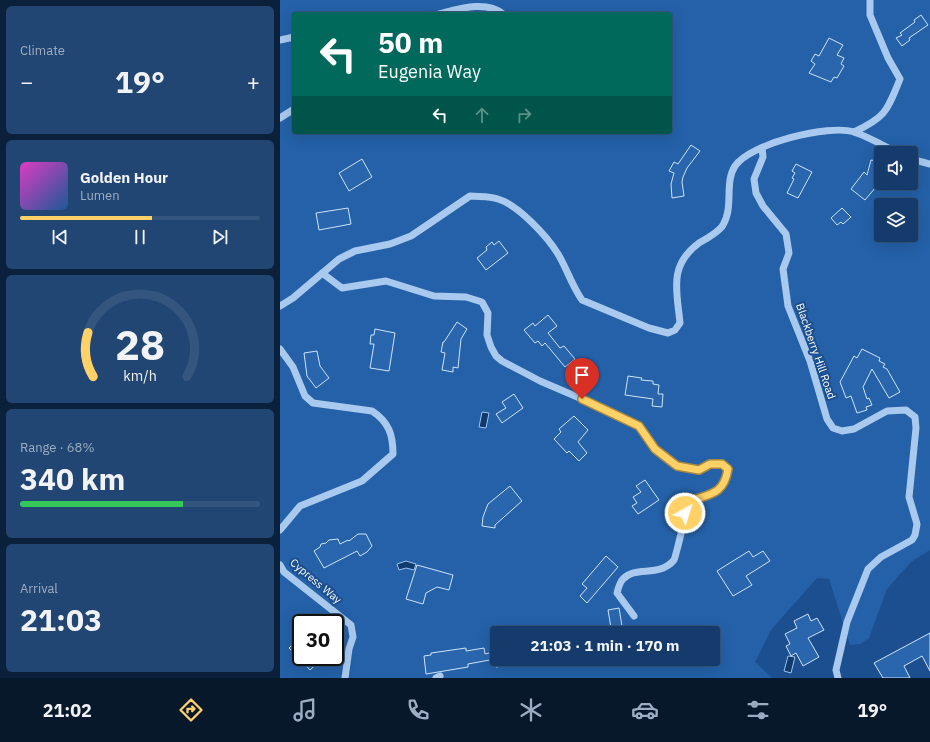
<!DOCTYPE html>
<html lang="en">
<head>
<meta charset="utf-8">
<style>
	:root { --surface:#143b6b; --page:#214673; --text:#f1f3f6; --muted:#9dadc1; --line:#33557e; --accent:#ffd166 }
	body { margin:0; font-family:"IBM Plex Sans",sans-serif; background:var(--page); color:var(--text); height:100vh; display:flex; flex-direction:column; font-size:15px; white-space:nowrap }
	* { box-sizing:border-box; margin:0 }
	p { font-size:13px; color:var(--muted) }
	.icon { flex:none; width:22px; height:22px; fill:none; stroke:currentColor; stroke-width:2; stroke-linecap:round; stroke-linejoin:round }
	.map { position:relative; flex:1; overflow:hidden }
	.details { display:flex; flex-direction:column; gap:6px; padding:6px; background:#0b203b; width:280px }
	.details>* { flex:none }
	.hud { position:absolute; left:12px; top:12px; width:380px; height:122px; border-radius:4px; box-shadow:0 4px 16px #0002,0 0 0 1px var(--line); background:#00695c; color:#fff; overflow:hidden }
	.buttons { position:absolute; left:594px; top:146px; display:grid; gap:8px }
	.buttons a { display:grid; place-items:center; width:44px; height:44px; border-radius:4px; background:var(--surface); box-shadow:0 4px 16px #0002,0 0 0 1px var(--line); font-size:20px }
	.speed { position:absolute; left:12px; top:614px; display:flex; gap:8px; font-size:20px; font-weight:700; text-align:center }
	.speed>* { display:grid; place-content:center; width:52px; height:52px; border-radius:50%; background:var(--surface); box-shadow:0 4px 16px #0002,0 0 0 1px var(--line); line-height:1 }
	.speed .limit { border:2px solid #111; border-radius:6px; background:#fff; color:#111 }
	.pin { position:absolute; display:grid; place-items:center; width:34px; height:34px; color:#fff; margin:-41px -17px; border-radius:50% 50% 50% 0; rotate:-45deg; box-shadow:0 0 4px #0007 }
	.pin .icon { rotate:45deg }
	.me { position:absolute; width:44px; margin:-22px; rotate:39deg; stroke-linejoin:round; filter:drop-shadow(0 0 3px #0008) }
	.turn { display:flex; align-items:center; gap:14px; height:84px; padding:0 20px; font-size:18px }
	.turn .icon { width:52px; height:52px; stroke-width:2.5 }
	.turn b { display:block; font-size:28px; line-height:34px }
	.lanes { display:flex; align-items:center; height:38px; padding:0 20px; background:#0003; justify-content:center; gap:20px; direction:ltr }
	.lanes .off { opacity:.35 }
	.big { font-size:30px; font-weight:700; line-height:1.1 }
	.details .tile { flex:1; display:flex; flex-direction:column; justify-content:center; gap:6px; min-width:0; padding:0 14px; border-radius:6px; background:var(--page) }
	.details .dial { align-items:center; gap:0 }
	.dial svg { height:104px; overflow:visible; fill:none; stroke:var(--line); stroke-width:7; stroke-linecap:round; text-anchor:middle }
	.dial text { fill:var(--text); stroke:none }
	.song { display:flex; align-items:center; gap:12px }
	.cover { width:48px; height:48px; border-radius:6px; background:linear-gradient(135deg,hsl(310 70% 55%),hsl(210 70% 35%)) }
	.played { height:4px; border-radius:2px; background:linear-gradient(90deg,var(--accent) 55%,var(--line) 55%) }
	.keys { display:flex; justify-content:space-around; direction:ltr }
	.heat { display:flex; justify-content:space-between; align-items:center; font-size:22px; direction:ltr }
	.charge { height:6px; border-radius:3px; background:linear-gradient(90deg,#34c759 68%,var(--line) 0) }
	.trip { position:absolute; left:210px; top:626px; width:230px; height:40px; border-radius:4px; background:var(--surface); box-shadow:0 4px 16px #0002,0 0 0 1px var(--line); font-weight:700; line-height:40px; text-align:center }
	.dock { display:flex; height:64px; justify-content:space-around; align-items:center; background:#08182b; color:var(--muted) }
	.dock .icon { width:28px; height:28px }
	.dock .selected { color:var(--accent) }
	.dock b { font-size:18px; color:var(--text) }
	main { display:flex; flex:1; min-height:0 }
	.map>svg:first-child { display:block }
</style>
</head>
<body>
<main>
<section class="details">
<div class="tile"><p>Climate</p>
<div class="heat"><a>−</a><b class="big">19°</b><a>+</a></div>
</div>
<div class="tile">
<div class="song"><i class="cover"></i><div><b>Golden Hour</b><p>Lumen</p></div></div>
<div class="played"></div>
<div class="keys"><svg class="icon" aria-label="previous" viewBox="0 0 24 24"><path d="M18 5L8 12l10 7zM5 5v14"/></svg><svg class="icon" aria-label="pause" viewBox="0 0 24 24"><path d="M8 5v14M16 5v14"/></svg><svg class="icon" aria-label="next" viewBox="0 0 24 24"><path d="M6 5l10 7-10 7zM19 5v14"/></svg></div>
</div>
<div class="tile dial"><svg viewBox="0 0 100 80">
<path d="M14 69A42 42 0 1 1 86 69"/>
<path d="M14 69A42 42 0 0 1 10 35" stroke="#ffd166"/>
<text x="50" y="56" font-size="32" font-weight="700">28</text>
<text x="50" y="72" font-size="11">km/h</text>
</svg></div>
<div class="tile"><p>Range · 68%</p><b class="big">340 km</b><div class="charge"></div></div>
<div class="tile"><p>Arrival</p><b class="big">21:03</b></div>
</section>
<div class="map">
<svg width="650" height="678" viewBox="0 0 650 678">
	<rect width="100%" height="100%" fill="#1b4f8f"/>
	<path fill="#2461a8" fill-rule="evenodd" d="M0,0H650V550L631,562L607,589L589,638L580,644L570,645L549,579L537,578L491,630L475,662L492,678H0ZM14,14H390V132H14ZM601,153H631V183H601ZM601,205H631V235H601ZM21,623H55V657H21ZM217,633H433V659H217Z"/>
	<path fill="#123a6d" stroke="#9cc4f0" d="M202,412L209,413L206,428L199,427Z
		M126,561L136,564L134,570L126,568L119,570L117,564Z
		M508,656L515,657L511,673L504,671Z"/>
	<path fill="#2a66ad" stroke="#cfe3fa" d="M641,15L648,25L629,38L630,40L622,46L616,38L622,35L620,33L635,22L634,20Z
		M549,38L563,45L557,55L564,58L561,64L564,66L557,78L554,77L551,82L529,73L535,64L531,61L535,54L539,56Z
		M411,145L420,151L407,168L403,177L402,182L404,196L392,198L391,184L394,173L389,171L394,162L398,164Z
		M82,159L92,177L69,191L59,173Z
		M591,160L601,162V181L585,200L571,189L584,172L587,175Z
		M516,164L532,172L518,198L507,193L514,179L512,178L515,173L512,171Z
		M68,208L71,224L39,230L36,213Z
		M562,208L571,217L563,224L561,222L557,225L551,218Z
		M219,241L228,253L206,270L197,258L207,250L206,247L212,242L214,245Z
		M268,315L277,326L268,333L280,348L284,346L295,359L285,367L265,343L262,346L258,341L255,343L244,330L253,323L255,326Z
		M177,322L187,329L181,339L178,368L173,367V372L162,370L165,353L161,352L163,342H164Z
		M95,329L115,333L109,371L90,368L94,344H90L91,335H94Z
		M582,349L600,358L599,361L605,364L603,367L607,369L620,392L609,398L592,369L583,387L587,399L589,398L592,405L586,407L587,410L577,413L571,396L566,398L560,382L574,356L577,358Z
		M37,351L40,366L49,378L36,388L27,376L24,353Z
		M348,376L362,378L361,380L373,381V384L379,385L378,394H383L382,407L372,406L373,399L345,395Z
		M234,394L243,408L222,423L216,414L226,408L222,402Z
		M294,416L308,430L298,442L307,453L299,461L289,451L287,453L274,439L281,432L279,429Z
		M365,480L379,500L358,514L352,506L357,503L353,497L361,492L356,486Z
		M230,486L242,501L215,525V528L202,526L203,517L208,504Z
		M78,534H86L92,546L87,552L80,556L77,551L44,568L34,551L40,547L41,544L46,543L49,540L58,539L60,544L68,540L69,541Z
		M469,551L473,557L483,551L490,561L466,576L472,585L453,596L437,571Z
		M326,556L338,567L307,603L300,596L307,588L302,584Z
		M137,565L173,575L169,590L157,587L146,593L143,604L126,599Z
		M339,608L342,626L331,628L328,610Z
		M528,614L531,621L537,618L544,630L528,638L539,657L523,666L516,653L511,656L506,646L510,644L505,634L517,628L514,621Z
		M650,633V671L642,656L624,666L630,678H603L594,663Z
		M16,641L21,646V657H44L30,670L9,648Z
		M186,648V651L204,648L205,654L217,651V659H238V663L216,667L215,659L188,664V667L146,674L144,656L151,655V653Z"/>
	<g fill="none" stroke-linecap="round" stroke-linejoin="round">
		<path stroke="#a9c9ee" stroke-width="7" d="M159,14C179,9 206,0 223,14
			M0,40L14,37
			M0,118L14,109
			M574,132C606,117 607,111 620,79L608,58L590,15V0
			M482,148L483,157L474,179L476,193L483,206L506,234L509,253L503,269L508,306L530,361L547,419L553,428L562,431L574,429L607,411L626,410L635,417L636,428L629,497L637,524L635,535L632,540L601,557L588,569L567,622L556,670L558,678
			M631,159L650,164
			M42,273L62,288L106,281L154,296L186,297L202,302L208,313L207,335L211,347L216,356L222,361L260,381L330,411L359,426L375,449L397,466L419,470L430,464H443L448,469C444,494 431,494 410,501C406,510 396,557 394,560C379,578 356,565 343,579C340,582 338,589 337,593L354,616
			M0,306L13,298L59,259L75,251L110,244L131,236L190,196C199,197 209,196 218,199C238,205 267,236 278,254C287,269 292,286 302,300L369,328L388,333L395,330L400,323C397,291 388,266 419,243C426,239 439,232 443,225C454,207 444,183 455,166C471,143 549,124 574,132C589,137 604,146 618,153
			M0,349L13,367L25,396L33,403L92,411C109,422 113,435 113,454L82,481L20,506L0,530
			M0,565L4,572L71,625L73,637L69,649L65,678
			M156,678L160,676"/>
	</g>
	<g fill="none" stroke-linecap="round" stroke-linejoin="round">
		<g stroke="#a68842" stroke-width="10">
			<path id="route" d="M302,399L359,426L375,449L397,466L419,470L430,464H442L448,469C444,494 431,494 410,501L405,513"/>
		</g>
		<use href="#route" stroke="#ffd166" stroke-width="7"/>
	</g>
	<g text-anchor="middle" stroke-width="4" stroke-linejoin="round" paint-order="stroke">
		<g font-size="11" fill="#fff" stroke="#1b4f8f">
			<text transform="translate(536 351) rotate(71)" y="4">Blackberry Hill Road</text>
			<text transform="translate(36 581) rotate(40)" y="4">Cypress Way</text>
		</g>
	</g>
</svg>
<div class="buttons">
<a><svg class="icon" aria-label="sound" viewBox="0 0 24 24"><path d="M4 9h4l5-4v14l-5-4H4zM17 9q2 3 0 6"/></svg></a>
<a><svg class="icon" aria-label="layers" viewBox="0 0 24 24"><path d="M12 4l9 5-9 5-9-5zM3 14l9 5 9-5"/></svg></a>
</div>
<div class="speed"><div class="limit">30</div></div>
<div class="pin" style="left:302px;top:399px;background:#d93025"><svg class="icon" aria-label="arrive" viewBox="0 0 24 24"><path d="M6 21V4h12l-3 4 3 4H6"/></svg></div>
<svg class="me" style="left:405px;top:513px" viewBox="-20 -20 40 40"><circle r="17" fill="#ffd166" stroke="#fff" stroke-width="3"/><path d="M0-11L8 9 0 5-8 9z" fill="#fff"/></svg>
<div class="trip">21:03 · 1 min · 170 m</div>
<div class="hud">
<div class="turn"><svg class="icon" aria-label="left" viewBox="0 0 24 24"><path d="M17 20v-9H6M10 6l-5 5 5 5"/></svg><div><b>50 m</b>Eugenia Way</div></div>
<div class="lanes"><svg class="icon" aria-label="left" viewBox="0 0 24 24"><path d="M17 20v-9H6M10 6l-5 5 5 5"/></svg><svg class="icon off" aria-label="ahead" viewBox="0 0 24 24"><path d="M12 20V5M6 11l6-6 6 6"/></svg><svg class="icon off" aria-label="right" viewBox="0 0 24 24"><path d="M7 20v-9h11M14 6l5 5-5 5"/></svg></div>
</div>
</div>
</main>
<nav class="dock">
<b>21:02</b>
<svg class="icon selected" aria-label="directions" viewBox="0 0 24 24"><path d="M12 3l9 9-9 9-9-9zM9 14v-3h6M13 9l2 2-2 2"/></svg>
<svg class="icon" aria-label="music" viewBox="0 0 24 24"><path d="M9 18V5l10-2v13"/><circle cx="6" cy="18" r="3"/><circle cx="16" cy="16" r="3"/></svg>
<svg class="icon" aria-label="phone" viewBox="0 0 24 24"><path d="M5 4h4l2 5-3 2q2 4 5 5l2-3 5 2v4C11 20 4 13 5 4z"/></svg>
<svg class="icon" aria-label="climate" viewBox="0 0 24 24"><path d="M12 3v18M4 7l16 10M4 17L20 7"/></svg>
<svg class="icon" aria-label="car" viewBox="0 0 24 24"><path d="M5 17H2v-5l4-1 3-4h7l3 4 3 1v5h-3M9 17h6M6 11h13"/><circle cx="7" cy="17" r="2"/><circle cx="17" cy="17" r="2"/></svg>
<svg class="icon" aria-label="filters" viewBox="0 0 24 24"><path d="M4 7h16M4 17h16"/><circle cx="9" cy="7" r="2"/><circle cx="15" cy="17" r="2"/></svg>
<b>19°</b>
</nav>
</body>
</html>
